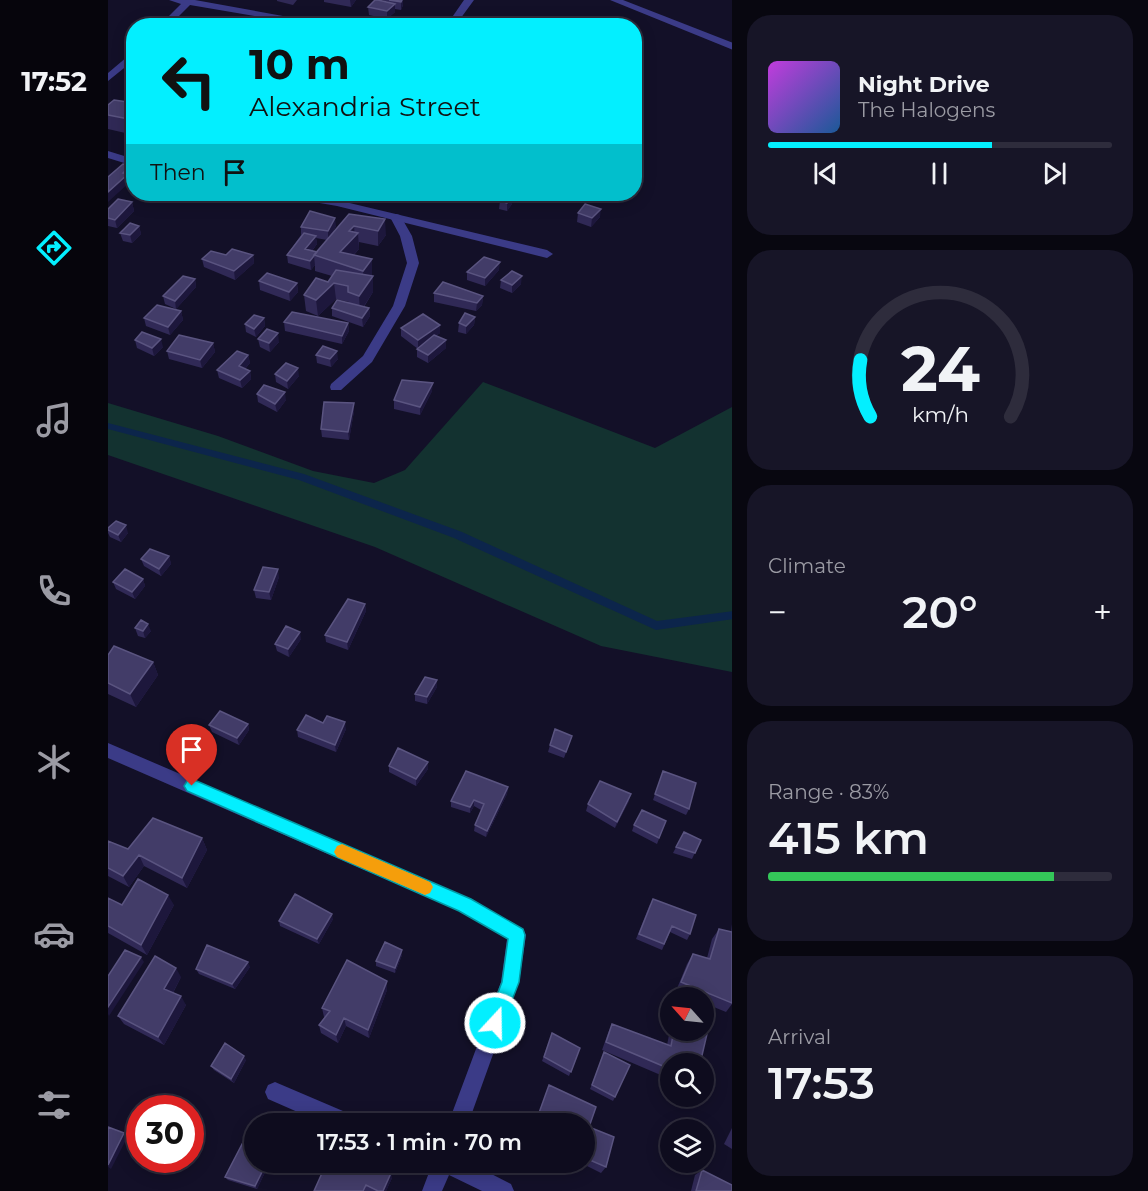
<!DOCTYPE html>
<html lang="en">
<head>
<meta charset="utf-8">
<style>
	:root { --surface:#0e0c1e; --page:#171527; --text:#f1f3f6; --muted:#9b9ba4; --line:#2e2c3c; --accent:#03efff }
	body { margin:0; font-family:Montserrat,sans-serif; background:var(--page); color:var(--text); height:100vh; display:flex; flex-direction:column; font-size:22px; white-space:nowrap }
	* { box-sizing:border-box; margin:0 }
	p { font-size:20px; color:var(--muted) }
	.icon { flex:none; width:33px; height:33px; fill:none; stroke:currentColor; stroke-width:2; stroke-linecap:round; stroke-linejoin:round }
	.map { position:relative; flex:1; overflow:hidden }
	.details { display:flex; flex-direction:column; gap:15px; padding:15px; background:#080710; width:416px }
	.details>* { flex:none }
	.hud { position:absolute; left:18px; top:18px; width:516px; height:183px; border-radius:24px; box-shadow:0 3px 15px #0003,0 0 0 2px var(--line); background:#03efff; color:#111; overflow:hidden }
	.needle { width:39px; rotate:297deg }
	.buttons { position:absolute; left:552px; top:987px; display:grid; gap:12px }
	.buttons a { display:grid; place-items:center; width:54px; height:54px; border-radius:50%; background:var(--surface); box-shadow:0 3px 15px #0003,0 0 0 2px var(--line); font-size:30px }
	.speed { position:absolute; left:18px; top:1095px; display:flex; gap:12px; font-size:30px; font-weight:700; text-align:center }
	.speed>* { display:grid; place-content:center; width:78px; height:78px; border-radius:50%; background:var(--surface); box-shadow:0 3px 15px #0003,0 0 0 2px var(--line); line-height:1 }
	.speed .limit { border:9px solid #d22; background:#fff; color:#111 }
	.pin { position:absolute; display:grid; place-items:center; width:51px; height:51px; color:#fff; margin:-62px -26px; border-radius:50% 50% 50% 0; rotate:-45deg; box-shadow:0 0 6px #0007 }
	.pin .icon { rotate:45deg }
	.me { position:absolute; width:66px; margin:-33px; rotate:21deg; stroke-linejoin:round; filter:drop-shadow(0 0 4px #0008) }
	.turn { display:flex; align-items:center; gap:21px; height:126px; padding:0 24px; font-size:27px }
	.turn .icon { width:78px; height:78px; stroke-width:2.5 }
	.turn b { display:block; font-size:42px; line-height:51px }
	.then { display:flex; align-items:center; height:57px; padding:0 24px; background:#0003; gap:12px; font-size:22px }
	.big { font-size:45px; font-weight:600; line-height:1.1 }
	.details .card { flex:1; display:flex; flex-direction:column; justify-content:center; gap:9px; min-width:0; padding:0 21px; border-radius:24px; background:var(--page) }
	.details .dial { align-items:center; gap:0 }
	.dial svg { height:156px; overflow:visible; fill:none; stroke:var(--line); stroke-width:7; stroke-linecap:round; text-anchor:middle }
	.dial text { fill:var(--text); stroke:none }
	.song { display:flex; align-items:center; gap:18px }
	.cover { width:72px; height:72px; border-radius:9px; background:linear-gradient(135deg,hsl(290 70% 55%),hsl(210 70% 35%)) }
	.played { height:6px; border-radius:3px; background:linear-gradient(90deg,var(--accent) 65%,var(--line) 65%) }
	.keys { display:flex; justify-content:space-around; direction:ltr }
	.heat { display:flex; justify-content:space-between; align-items:center; font-size:33px; direction:ltr }
	.charge { height:9px; border-radius:4px; background:linear-gradient(90deg,#34c759 83%,var(--line) 0) }
	.trip { position:absolute; left:136px; top:1113px; width:351px; height:60px; border-radius:30px; background:var(--surface); box-shadow:0 3px 15px #0003,0 0 0 2px var(--line); font-weight:600; line-height:60px; text-align:center }
	main { display:flex; flex:1; min-height:0 }
	.menu { display:flex; flex-direction:column; width:108px; justify-content:space-around; align-items:center; background:#06050c; color:var(--muted) }
	.menu .icon { width:42px; height:42px }
	.menu .selected { color:var(--accent) }
	.menu b { font-size:27px; color:var(--text) }
	.map>svg:first-child { display:block }
</style>
</head>
<body>
<main>
<nav class="menu">
<b>17:52</b>
<svg class="icon selected" aria-label="directions" viewBox="0 0 24 24"><path d="M12 3l9 9-9 9-9-9zM9 14v-3h6M13 9l2 2-2 2"/></svg>
<svg class="icon" aria-label="music" viewBox="0 0 24 24"><path d="M9 18V5l10-2v13"/><circle cx="6" cy="18" r="3"/><circle cx="16" cy="16" r="3"/></svg>
<svg class="icon" aria-label="phone" viewBox="0 0 24 24"><path d="M5 4h4l2 5-3 2q2 4 5 5l2-3 5 2v4C11 20 4 13 5 4z"/></svg>
<svg class="icon" aria-label="climate" viewBox="0 0 24 24"><path d="M12 3v18M4 7l16 10M4 17L20 7"/></svg>
<svg class="icon" aria-label="car" viewBox="0 0 24 24"><path d="M5 17H2v-5l4-1 3-4h7l3 4 3 1v5h-3M9 17h6M6 11h13"/><circle cx="7" cy="17" r="2"/><circle cx="17" cy="17" r="2"/></svg>
<svg class="icon" aria-label="filters" viewBox="0 0 24 24"><path d="M4 7h16M4 17h16"/><circle cx="9" cy="7" r="2"/><circle cx="15" cy="17" r="2"/></svg>
</nav>
<div class="map">
<svg width="625" height="1191" viewBox="0 0 625 1191">
	<rect width="100%" height="100%" fill="#131028"/>
	<path fill="#133230" d="M375,382L547,448L624,407V672L493,646L267,547L0,455V403L110,436L205,471L266,483L297,470Z"/>
	<g fill="none" stroke-linecap="round" stroke-linejoin="round">
		<path fill="#0c254b" fill-rule="evenodd" d="M0,423L196,474L354,532L549,621L625,611V619L548,630L346,538L191,480L0,429Z"/>
		<path fill="#3b3b87" fill-rule="evenodd" d="M288,214L292,215L304,236L311,263L297,306L264,362L233,390H223L222,387L223,384L255,356L285,306L299,263L292,236L282,217Z"/>
		<path fill="#3b3b87" fill-rule="evenodd" d="M61,0H87L230,26H206L82,5L61,26H51L73,4Z
			M356,0H366L347,26H338Z
			M26,51V60L0,81V73Z
			M0,151L26,159V166L0,158Z
			M171,194H193L229,200L439,250L445,254L439,258L229,206L177,197Z
			M0,743L363,899L415,929L418,935L411,982L360,1124H340L393,982L399,939L351,911L0,758Z
			M167,1082L249,1117L252,1124H217L160,1099L157,1092L160,1085Z
			M325,1162H360L403,1184L406,1191H374L341,1175L334,1191H314Z"/>
		<path fill="#3b3b87" fill-rule="evenodd" d="M502,0H515L625,43V50Z"/>
	</g>
	<path fill="#302956" fill-rule="evenodd" d="M169,0H189L185,5L169,1Z
		M216,0H248L243,7L216,2Z
		M273,0H295V5L293,10L287,9V12L279,19L261,15L260,7L281,2Z
		M26,98V135L0,129V105L25,103L24,99Z
		M26,182V194H49L43,200L24,194L22,186Z
		M356,194H374L368,201L356,198Z
		M405,196L404,204L399,211L391,209L392,201Z
		M24,202L26,211L9,228L0,226V209Z
		M470,213L492,217L483,227L469,222Z
		M241,214L278,235L270,246L251,242V249L246,255L264,259V274L263,276H265V292L256,307L261,308L262,316L255,327L224,316V308L241,303V302L228,299L210,316L198,311L196,295L220,282L224,276L207,271V265L203,270L180,263L179,255L193,235V227L228,226L223,235ZM208,238L219,240L209,252L204,251L209,244Z
		M31,226L33,234L24,243L15,241L12,233Z
		M118,255H145L146,263L127,280L96,267L94,259Z
		M391,270L377,286L359,280V272Z
		M87,279L88,287L68,309L57,304L55,296Z
		M393,280L413,284L404,293L392,288Z
		M151,281L189,283L190,292L182,301L152,290Z
		M326,293L375,296L374,305L368,311L326,302Z
		M73,311L75,320L62,335L38,326L36,318Z
		M367,317L366,325L358,334L350,332L351,323Z
		M156,318L157,326L148,337L138,332L137,324Z
		M176,322L240,323L241,331L234,344L177,331Z
		M332,325V333L328,336L338,340V348L320,363L309,357V349H310L293,336V328Z
		M150,339L171,342L162,352L152,347Z
		M27,340L55,347L46,356L29,348Z
		M105,343L107,352L94,368L61,359L59,351Z
		M140,355L142,363L137,369L142,371L143,379L134,388L111,378L109,370Z
		M208,355L230,359L223,367L209,363Z
		M167,374L191,376L180,389L168,382Z
		M324,391L312,415L286,409V400Z
		M149,394L178,400L169,412L150,402Z
		M246,403V411L241,440L214,437L213,429Z
		M0,528L20,533L13,542L2,537L0,533Z
		M61,556L63,564L53,576L36,566L33,559Z
		M171,577L163,600L148,598L146,590Z
		M35,579L37,586L27,599L8,589L5,582Z
		M257,604L258,611L240,650L218,642L217,635Z
		M27,628L43,631L37,638L30,636Z
		M193,639L181,657L169,651L167,644Z
		M0,655L45,662L50,675L28,707L0,694Z
		M329,680V687L319,704L307,701V694Z
		M215,723L238,729L228,752L190,737L189,730Z
		M140,724L141,730L131,745L104,732L101,725Z
		M464,736L456,758L440,752L442,745Z
		M320,762V769L308,786L281,772V766Z
		M555,771L581,809L578,815L545,800Z
		M400,787L399,794L378,837L366,831L367,825L373,810L366,806L362,813L343,807V801Z
		M521,801L507,828L478,811L480,804Z
		M558,821L549,844L524,831L526,825Z
		M576,832L593,840L584,859L565,853Z
		M94,838L99,850L79,888L36,866L21,887L0,876V841L20,849Z
		M0,898L14,905H66L39,955L0,933Z
		M542,904L582,934L579,940L562,932L554,950L528,939Z
		M225,919L211,944L172,926L171,921Z
		M624,924V1004L618,1012L596,1003V998H583L568,991L579,964L585,954L599,958L604,939L611,929L623,932Z
		M294,955L287,973L268,966V961Z
		M142,967L127,989L91,974L88,969Z
		M73,977L65,993L78,1005L56,1045L16,1024L10,1016Z
		M279,990L261,1038L238,1026L230,1043L213,1033L211,1025L217,1017H216L214,1008Z
		M504,1024L559,1045L562,1030H591L562,1064V1079L494,1050L500,1033Z
		M444,1033L472,1048L461,1076L434,1061Z
		M496,1052L507,1097L505,1101L482,1089Z
		M138,1060L126,1083L106,1070L103,1066Z
		M477,1124L481,1127L498,1167L493,1173L471,1162H477Z
		M624,1128V1149L616,1144Z
		M147,1162H162L149,1189L120,1180L117,1177Z
		M594,1170L624,1191H583L587,1175Z
		M284,1178L278,1191H206Z"/>
	<path fill="#1d173c" d="M242,0H248L243,7Z
		M294,0H295V5L293,10V2Z
		M287,4V12L279,19V11Z
		M23,165L25,174L21,178L22,182L0,202V192L15,173Z
		M41,194H49L43,200Z
		M368,194H374L368,201Z
		M405,196L404,204L399,211V203Z
		M24,202L26,211L9,228L7,220Z
		M493,209L492,217L483,227L484,218Z
		M227,218L228,226L220,240V231Z
		M277,219L278,235L270,246V231Z
		M31,226L33,234L24,243L22,235Z
		M246,226L247,237L250,233L251,249L236,265L232,252L241,231Z
		M208,236L209,244L198,258L197,249Z
		M145,255L146,263L127,280L126,271Z
		M206,256L207,265L203,270L202,261Z
		M264,259V274L256,287L255,271Z
		M392,262L391,270L377,286V278Z
		M265,276V292L252,312L251,296Z
		M414,276L413,284L404,293V285Z
		M87,279L88,287L68,309L67,301Z
		M189,283L190,292L182,301L181,292Z
		M226,283L228,299L210,316L208,300Z
		M375,296L374,305L368,311L369,303Z
		M261,308L262,316L255,327L254,318Z
		M73,311L75,320L62,335L60,327Z
		M367,317L366,325L358,334V326Z
		M156,318L157,326L148,337L146,329Z
		M240,323L241,331L234,344V336Z
		M332,325V333L310,349V340Z
		M170,333L171,342L162,352L161,343Z
		M53,339L55,347L46,356L44,348Z
		M338,340V348L320,363V355Z
		M105,343L107,352L94,368L92,360Z
		M229,351L230,359L223,367L222,359Z
		M140,355L142,363L132,374L131,366Z
		M190,368L191,376L180,389L179,381Z
		M142,371L143,379L134,388L132,380Z
		M325,383L324,391L312,415V407Z
		M177,392L178,400L169,412L167,404Z
		M246,403V411L241,440L240,432Z
		M18,525L20,533L13,542L10,535Z
		M61,556L63,564L53,576L51,569Z
		M170,569L171,577L163,600L161,592Z
		M35,579L37,586L27,599L24,592Z
		M257,604L258,611L240,650L239,642Z
		M40,624L43,631L37,638L35,631Z
		M192,632L193,639L181,657L180,649Z
		M45,662L50,675L28,707L22,694Z
		M329,680V687L319,704V697Z
		M237,722L238,729L228,752L227,745Z
		M140,724L141,730L131,745L129,738Z
		M320,762V769L308,786V779Z
		M400,787L399,794L378,837L379,831Z
		M523,794L521,801L507,828L509,822Z
		M366,800V806L362,813V807Z
		M94,838L99,850L79,888L74,878Z
		M31,855L36,866L21,887L15,876Z
		M60,895L66,905L39,955L33,945Z
		M224,914L225,919L211,944L209,939Z
		M294,950V955L287,973V968Z
		M33,957L36,962L1,1016L0,1014V1007Z
		M140,962L142,967L127,989L124,984Z
		M68,968L73,977L62,998L56,989Z
		M279,981V990L261,1038L260,1030Z
		M73,996L78,1005L56,1045L50,1037Z
		M236,1018L238,1026L230,1043L228,1035Z
		M136,1056L138,1060L126,1083L123,1079Z
		M16,1133L20,1136L3,1169L0,1167V1165Z
		M159,1162H162L149,1189L147,1186Z
		M283,1173L284,1178L278,1191H275Z"/>
	<path fill="#423c68" stroke="#5a5480" stroke-width="1.5" d="M267,0H270L287,4L279,11L260,7Z
		M281,0H294L293,2Z
		M132,18L146,21L142,26L123,25Z
		M6,100L26,103V120L0,115V105Z
		M15,164L23,165L15,173L20,174L0,192V177Z
		M397,194L405,196L399,203L392,201Z
		M10,199L24,202L7,220L0,218V209Z
		M477,204L493,209L484,218L470,213Z
		M202,211L227,218L220,231L193,227Z
		M241,214L277,219L270,231L246,226L241,231L250,233L232,252L264,259L255,271L206,255Z
		M22,223L31,226L22,235L12,233Z
		M196,233L208,236L197,249L209,252L202,261L179,255Z
		M124,249L145,255L126,271L94,259L103,251L118,255Z
		M376,257L392,262L377,278L359,272Z
		M228,270L265,276L251,296L240,292V286L226,283L208,300L196,295L208,278L220,282Z
		M404,271L414,276L404,285L393,280Z
		M159,273L189,283L181,292L151,281Z
		M75,276L87,279L67,301L55,296Z
		M335,282L375,296L369,303L326,293Z
		M229,300L261,308L254,318L224,308Z
		M49,305L73,311L60,327L36,318Z
		M184,312L240,323L234,336L176,322Z
		M357,313L367,317L358,326L351,323Z
		M315,314L332,325L310,340L293,328Z
		M146,315L156,318L146,329L137,324Z
		M159,329L170,333L161,343L150,339Z
		M34,332L53,339L44,348L27,340Z
		M71,335L105,343L92,360L59,351Z
		M326,335L338,340L320,355L309,349Z
		M215,346L229,351L222,359L208,355Z
		M129,351L140,355L131,366L142,371L132,380L109,370Z
		M178,363L190,368L179,381L167,374Z
		M294,380L325,383L312,407L286,400Z
		M156,385L177,392L167,404L149,394Z
		M216,402L246,403L240,432L213,429Z
		M8,521L18,525L10,535L0,530V528Z
		M42,549L61,556L51,569L33,559Z
		M155,567L170,569L161,592L146,590Z
		M17,569L35,579L24,592L5,582Z
		M240,599L257,604L239,642L217,635Z
		M33,620L40,624L35,631L27,628Z
		M178,626L192,632L180,649L167,644Z
		M6,646L45,662L22,694L0,683V655Z
		M317,677L329,680L319,697L307,694Z
		M112,711L140,724L129,738L101,725Z
		M198,715L215,723L219,716L237,722L227,745L189,730Z
		M447,729L464,736L458,752L442,745Z
		M290,748L320,762L308,779L281,766Z
		M358,771L400,787L379,831L367,825L376,804L366,800L362,807L343,801Z
		M555,771L588,783L581,809L547,794Z
		M492,781L523,794L509,822L480,804Z
		M534,810L558,821L551,838L526,825Z
		M45,818L94,838L74,878L31,855L15,876L0,868V841L20,849Z
		M576,832L593,840L587,853L568,847Z
		M30,879L60,895L33,945L0,926V898L14,905Z
		M187,894L224,914L209,939L171,921Z
		M545,899L588,915L582,934L564,926L556,944L531,934Z
		M611,929L624,932V1003L573,982L585,954L602,959Z
		M277,942L294,950L287,968L268,961Z
		M99,945L140,962L124,984L88,969Z
		M17,950L33,957L0,1007V976Z
		M47,956L68,968L56,989L73,996L50,1037L10,1016Z
		M239,960L279,981L260,1030L236,1018L228,1035L211,1025L222,1011L214,1008Z
		M504,1024L563,1046L566,1030H591L599,1034L592,1064H562V1069L498,1042Z
		M444,1033L472,1048L463,1072L436,1057Z
		M117,1043L136,1056L123,1079L103,1066Z
		M496,1052L522,1065L507,1097L484,1085Z
		M441,1085L488,1107L481,1127L506,1137L498,1167L477,1158V1124H427Z
		M145,1123L147,1124V1162H159L147,1186L117,1177Z
		M0,1127L16,1133L0,1165Z
		M219,1162H274L283,1173L275,1191H270L258,1185L255,1191H206Z
		M594,1170L624,1185V1191H588Z"/>
	<path fill="#03efff" stroke="#029ba6" stroke-width="1.5" d="M84,779L363,899L415,929L417,935L411,982L393,1029L387,1031L381,1029L378,1023L394,982L400,939L351,911L79,791L76,786L79,781Z"/>
	<path fill="#f59e0b" d="M234,844L322,882L325,887L322,893L317,895L229,857L226,852L229,846Z"/>
</svg>
<div class="buttons">
<a><svg class="needle" viewBox="-14 -14 28 28"><path d="M0-13l5 13h-10z" fill="#e53935"/><path d="M0 13l5-13h-10z" fill="#9b9ba4"/></svg></a>
<a><svg class="icon" aria-label="search" viewBox="0 0 24 24"><circle cx="10" cy="10" r="6"/><path d="M15 15l6 6"/></svg></a>
<a><svg class="icon" aria-label="layers" viewBox="0 0 24 24"><path d="M12 4l9 5-9 5-9-5zM3 14l9 5 9-5"/></svg></a>
</div>
<div class="speed"><div class="limit">30</div></div>
<div class="pin" style="left:84px;top:786px;background:#d93025"><svg class="icon" aria-label="arrive" viewBox="0 0 24 24"><path d="M6 21V4h12l-3 4 3 4H6"/></svg></div>
<svg class="me" style="left:387px;top:1023px" viewBox="-20 -20 40 40"><circle r="17" fill="#03efff" stroke="#fff" stroke-width="3"/><path d="M0-11L8 9 0 5-8 9z" fill="#fff"/></svg>
<div class="trip">17:53 · 1 min · 70 m</div>
<div class="hud">
<div class="turn"><svg class="icon" aria-label="left" viewBox="0 0 24 24"><path d="M17 20v-9H6M10 6l-5 5 5 5"/></svg><div><b>10 m</b>Alexandria Street</div></div>
<div class="then">Then<svg class="icon" aria-label="arrive" viewBox="0 0 24 24"><path d="M6 21V4h12l-3 4 3 4H6"/></svg></div>
</div>
</div>
<section class="details">
<div class="card">
<div class="song"><i class="cover"></i><div><b>Night Drive</b><p>The Halogens</p></div></div>
<div class="played"></div>
<div class="keys"><svg class="icon" aria-label="previous" viewBox="0 0 24 24"><path d="M18 5L8 12l10 7zM5 5v14"/></svg><svg class="icon" aria-label="pause" viewBox="0 0 24 24"><path d="M8 5v14M16 5v14"/></svg><svg class="icon" aria-label="next" viewBox="0 0 24 24"><path d="M6 5l10 7-10 7zM19 5v14"/></svg></div>
</div>
<div class="card dial"><svg viewBox="0 0 100 80">
<path d="M14 69A42 42 0 1 1 86 69"/>
<path d="M14 69A42 42 0 0 1 9 40" stroke="#03efff"/>
<text x="50" y="56" font-size="32" font-weight="700">24</text>
<text x="50" y="72" font-size="11">km/h</text>
</svg></div>
<div class="card"><p>Climate</p>
<div class="heat"><a>−</a><b class="big">20°</b><a>+</a></div>
</div>
<div class="card"><p>Range · 83%</p><b class="big">415 km</b><div class="charge"></div></div>
<div class="card"><p>Arrival</p><b class="big">17:53</b></div>
</section>
</main>
</body>
</html>
